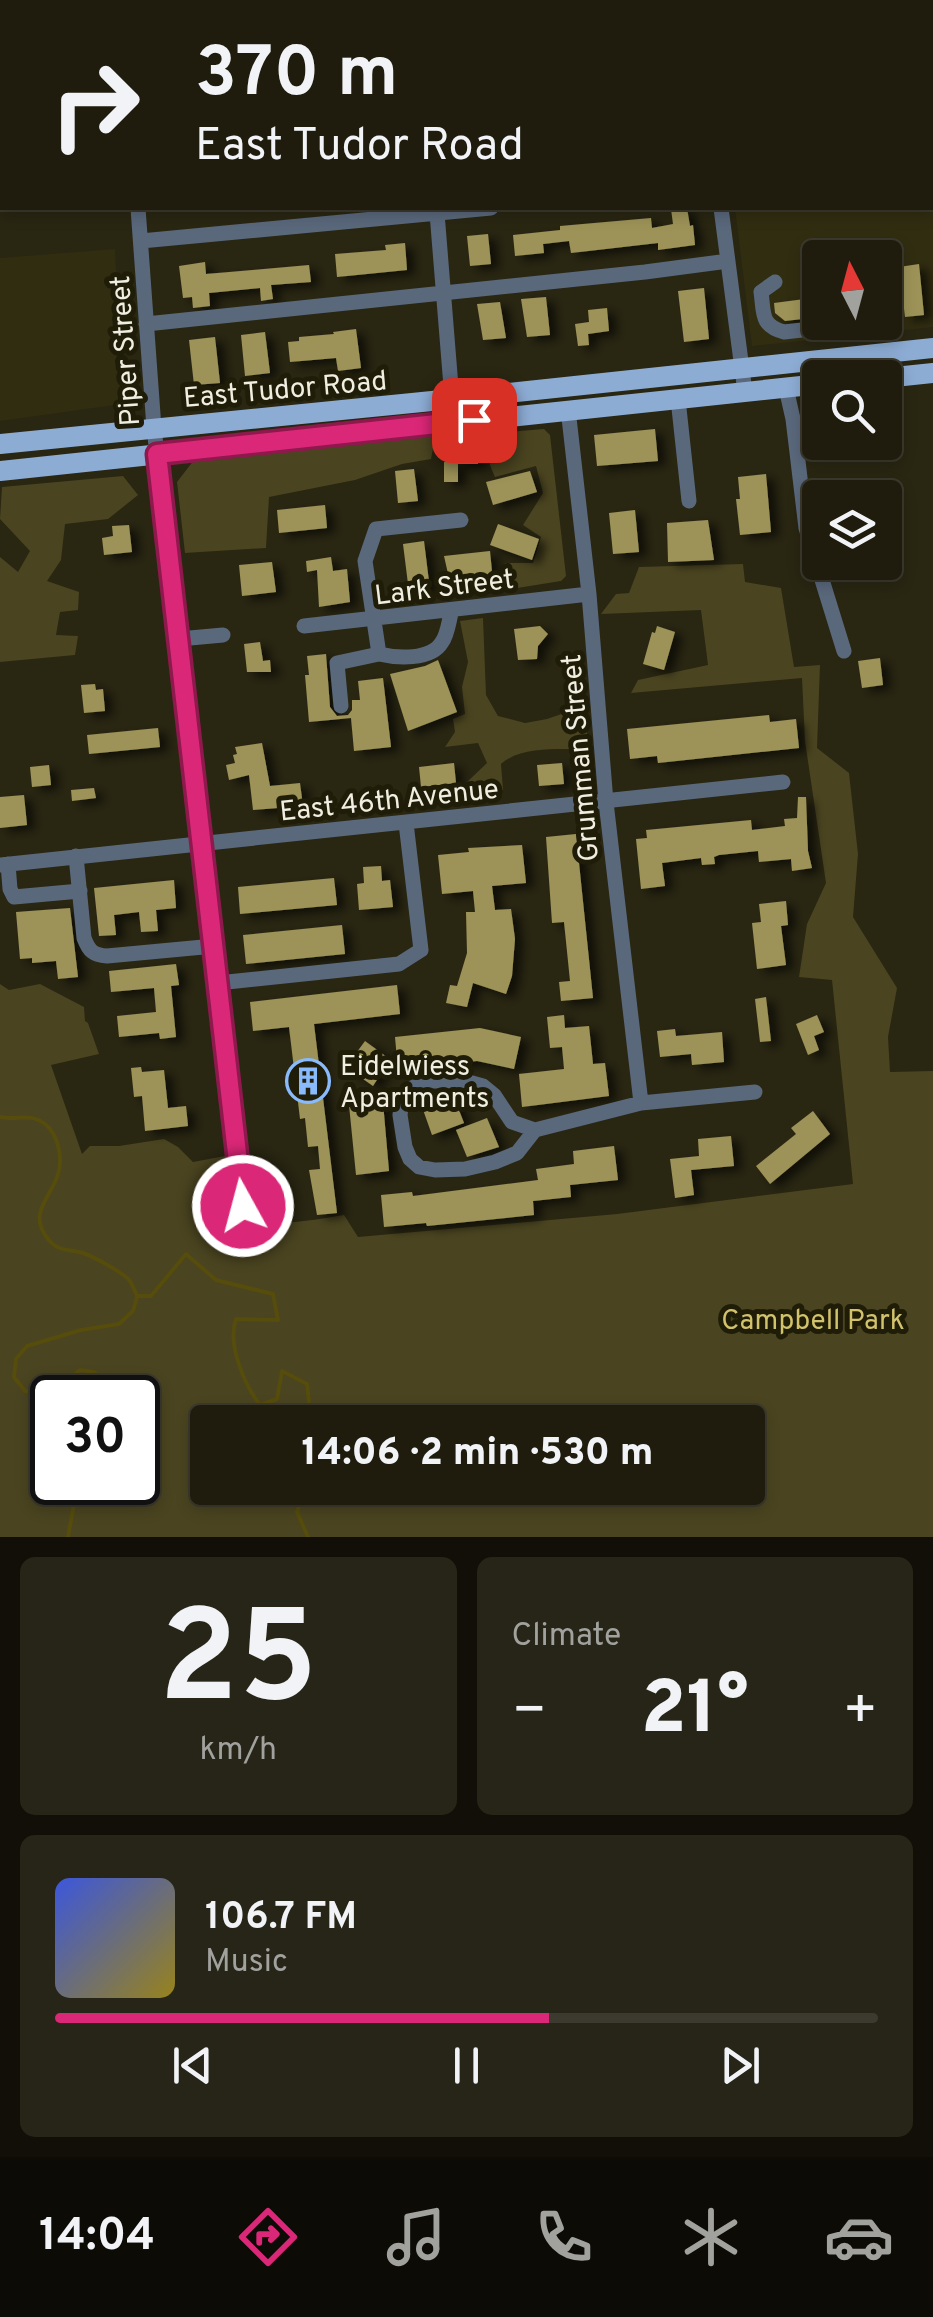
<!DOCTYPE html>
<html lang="en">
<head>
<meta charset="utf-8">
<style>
	:root { --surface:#1f1c0e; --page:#272517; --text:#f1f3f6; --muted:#a1a19e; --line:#3c3a2e; --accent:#db2777 }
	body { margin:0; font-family:Overpass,sans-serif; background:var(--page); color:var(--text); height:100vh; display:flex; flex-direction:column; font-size:38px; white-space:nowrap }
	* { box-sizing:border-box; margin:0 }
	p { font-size:32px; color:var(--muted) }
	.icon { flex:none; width:55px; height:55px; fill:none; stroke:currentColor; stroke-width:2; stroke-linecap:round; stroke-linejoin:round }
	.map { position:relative; height:1537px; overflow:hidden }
	.drawer { display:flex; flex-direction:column; gap:20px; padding:20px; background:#110f08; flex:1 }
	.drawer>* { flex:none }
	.hud { position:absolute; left:0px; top:0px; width:935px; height:210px; box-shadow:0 5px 15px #0003,0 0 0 2px var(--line); background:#1f1c0e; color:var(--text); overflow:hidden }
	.needle { width:65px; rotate:354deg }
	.controls { position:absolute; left:802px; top:240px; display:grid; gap:20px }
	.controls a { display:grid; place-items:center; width:100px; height:100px; border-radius:10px; background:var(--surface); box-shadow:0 5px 15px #0003,0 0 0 2px var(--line); font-size:50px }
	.speed { position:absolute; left:30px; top:1375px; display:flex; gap:20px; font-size:50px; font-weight:700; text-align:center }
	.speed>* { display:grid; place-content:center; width:130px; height:130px; border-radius:50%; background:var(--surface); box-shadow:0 5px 15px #0003,0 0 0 2px var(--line); line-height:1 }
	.speed .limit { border:5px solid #111; border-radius:15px; background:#fff; color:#111 }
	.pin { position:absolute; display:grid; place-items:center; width:85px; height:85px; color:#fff; margin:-42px; border-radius:20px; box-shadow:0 5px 15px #0006 }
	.me { position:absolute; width:110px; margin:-55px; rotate:353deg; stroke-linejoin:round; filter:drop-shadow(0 0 8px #0008) }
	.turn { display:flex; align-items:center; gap:35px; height:210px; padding:0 30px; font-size:45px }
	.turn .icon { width:130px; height:130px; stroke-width:2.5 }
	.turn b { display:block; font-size:70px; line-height:85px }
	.big { font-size:75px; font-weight:800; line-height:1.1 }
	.drawer .tile { flex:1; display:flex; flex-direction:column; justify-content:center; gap:15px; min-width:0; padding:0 35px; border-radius:15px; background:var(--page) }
	.drawer .dial { align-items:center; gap:0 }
	.dial b { font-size:130px; line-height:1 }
	.song { display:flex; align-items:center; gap:30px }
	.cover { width:120px; height:120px; border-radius:15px; background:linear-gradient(135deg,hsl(230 70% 55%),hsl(50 70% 35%)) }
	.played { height:10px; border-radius:5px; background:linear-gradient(90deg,var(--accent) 60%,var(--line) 60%) }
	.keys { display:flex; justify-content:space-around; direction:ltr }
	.heat { display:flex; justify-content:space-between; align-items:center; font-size:55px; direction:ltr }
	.drawer .tiles { flex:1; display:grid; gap:20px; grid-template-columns:1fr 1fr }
	.tile:last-child { grid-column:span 2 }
	.trip { position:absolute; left:190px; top:1405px; width:575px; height:100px; border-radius:10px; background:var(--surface); box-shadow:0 5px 15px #0003,0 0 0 2px var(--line); font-weight:800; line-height:100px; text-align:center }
	.menu { display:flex; height:160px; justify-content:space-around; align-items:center; background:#0c0b06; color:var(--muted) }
	.menu .icon { width:70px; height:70px }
	.menu .current { color:var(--accent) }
	.menu b { font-size:45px; color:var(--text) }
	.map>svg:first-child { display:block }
</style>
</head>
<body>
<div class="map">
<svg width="933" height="1537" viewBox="0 0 933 1537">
	<defs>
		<filter id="shadow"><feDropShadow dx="8" dy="4.5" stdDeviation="5" flood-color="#0009"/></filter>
	</defs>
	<rect width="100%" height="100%" fill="#292612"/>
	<path fill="#312d11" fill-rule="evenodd" d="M933,53V327L752,346L735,208H932ZM820,258H885V322H820Z
		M115,249L122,404L0,421V258Z"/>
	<path fill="#4a4420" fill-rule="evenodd" d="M544,429L550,435L566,576L561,581L493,592L505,563H533L541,537L523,525L543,493L536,466L495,477C488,461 482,448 494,433Z
		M458,431L466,440L434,443L431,459L402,464L355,480L269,497L266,548L185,553L177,482L194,460Z
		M123,476L138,495L108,519L65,524L61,560L47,581L79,592L78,610L60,612L56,635L78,636L75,655L0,662V557L18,572L30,551L0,519L2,487Z
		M743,564L745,582L781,588L794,667L820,665L817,748L849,773L858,854L853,917L897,988L888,1037L890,1072L933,1071V1537H0V984L9,990L40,984L84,1007L85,1021L88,1023L99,1054L51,1065L82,1154L90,1146H119L164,1139L178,1147L193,1162L225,1156C226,1173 225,1194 237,1209C257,1233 316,1219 344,1215L358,1237L617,1214L853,1184L832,980L799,977L807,924L826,883L805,741L802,678L631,693L638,680L708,665L701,610L601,614L616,594L629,593L639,567ZM52,1398H138V1482H52ZM208,1422H748V1488H208Z
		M483,618L486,695L498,716L525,723L547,719L582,707L590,749C564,750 522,745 501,764L503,790L467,797V782L487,763L478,743L445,747L455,732L453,719L465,714L462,687L468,662L460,621Z"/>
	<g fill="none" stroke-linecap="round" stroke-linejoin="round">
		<path stroke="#564c0c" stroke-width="4" d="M0,1117C16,1121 30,1112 45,1124C58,1134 63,1158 58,1174C51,1198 27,1213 48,1239C58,1252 70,1249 83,1253C93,1256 125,1274 130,1281C133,1286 135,1291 137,1296
			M137,1296H151L186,1254L216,1280L273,1294L278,1320L236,1319C227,1344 244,1384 260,1405L277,1399L282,1371L307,1384L309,1402L306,1419L297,1422
			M122,1398L94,1372L80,1370C60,1388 51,1393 25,1391L14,1377L16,1359L27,1346L81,1330L119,1324L133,1311L137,1297
			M138,1412L141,1415V1434L138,1439
			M300,1488L303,1494L297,1512L308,1537
			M68,1537L78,1482"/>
	</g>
	<path fill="#9d9358" filter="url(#shadow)" d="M687,208L690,226L693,225L695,245L658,250V243L571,253L569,241L543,244L544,253L515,256L513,235L560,230V226L651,218L652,228L673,224L671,209Z
		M488,234L491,264L470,266L467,236Z
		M405,243L407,270L337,277L335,254L386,250L385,245Z
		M205,262L206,274L309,265L311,282L271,285L273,299L261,301L260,288L209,293L210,306L193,308L192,297L183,298L179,266Z
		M919,264L924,315L905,317L899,267Z
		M704,288L709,339L684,342L678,291Z
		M546,297L550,335L527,337L521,299Z
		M820,297V317L785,321L775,313L774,303Z
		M500,302L506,338L483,340L477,304Z
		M607,308L609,331L588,334L589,345L578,346L575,324L589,322L588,310Z
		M356,329L361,368L338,371L336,358L290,362L288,342L299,341V337L334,334L333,332Z
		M265,332L270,373L245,376L241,335Z
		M215,337L220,383L194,385L189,340Z
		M655,429L658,461L597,466L594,435Z
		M458,447H478V464H458V482H444V462H458Z
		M414,469L418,501L398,503L395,471Z
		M530,471L537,492L493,505L486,482Z
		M766,474L771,532L740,535L736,499H740L738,477Z
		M325,505L327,528L279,533L277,510Z
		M635,510L639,552L613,554L609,513Z
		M708,520L714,560L668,562L667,523Z
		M498,524L539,539L532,560L490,545Z
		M129,525L132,552L104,555L102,538L113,536L112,526Z
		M424,541L430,590L409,592L403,544Z
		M490,551L493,582L451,587L444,556Z
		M331,557L333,571L347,569L350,602L319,607L317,570L307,572L306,561Z
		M272,562L276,592L242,596L239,565Z
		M540,626L548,634L538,646L537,659L518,660L514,629Z
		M657,626L675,632L664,670L643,664L652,632L655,633Z
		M260,642L263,661L270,660L271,672H247L244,644Z
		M326,654L330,707L337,716L348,715L352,710V700H360L358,681L383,678L391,747L354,751L351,718L309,722L305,675H309L307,656Z
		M880,658L883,685L862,688L858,661Z
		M438,660L457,712L408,731L390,674L425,666Z
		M95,684L96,690L103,689L105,711L84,713L81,685Z
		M769,715L770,722L796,719L799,748L658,763L657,756L630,759L627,729Z
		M158,728L160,747L89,754L87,735Z
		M262,743L270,786L300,783L303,806L253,810L249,775L229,780L226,765L235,763L233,755L237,754L235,747Z
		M454,763L456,783L421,787L419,767Z
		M562,763L564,784L539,786L537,765Z
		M49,765L51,785L32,787L30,767Z
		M94,788L96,798L72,801L71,790Z
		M24,795L27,825L0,828V797Z
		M798,797H806L808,851L812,868L792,871L791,859L759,862L758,851L719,855L714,857L715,864L702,865L701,858L662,863L665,886L641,889L636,839L647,838L646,830L751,820L752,830L785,826L784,819L797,818Z
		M576,834L593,998L561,1001L559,982L570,981L564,922L552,923L546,837Z
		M522,845L526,883L492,886L495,910L511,909L515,939L512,976L506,994L473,983L467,1007L446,1003L450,985L457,986L467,953L466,912H475L473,891L442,894L438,855L469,852L468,848Z
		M381,866L382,881L390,880L393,907L359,910L357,884L364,883L363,867Z
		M334,878L337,905L240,914L238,887Z
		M174,880L176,908L156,910L158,931L141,932L139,912L114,915L116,935L99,936L94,888Z
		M786,901L788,925L781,926L786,965L757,969L752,923L761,922L759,904Z
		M70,908L78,977L58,979L56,961L32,963V958L20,959L16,912Z
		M342,925L345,954L246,964L243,935Z
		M176,964L179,985L171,986L176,1037L160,1039L159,1033L119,1037L117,1016L156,1012L154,988L111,992L109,971Z
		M397,985L400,1014L314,1024L337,1213L317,1215L309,1170L320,1169L318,1146L308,1147L305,1118L300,1119L289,1027L253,1031L250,1002Z
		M766,997L771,1041L760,1042L755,999Z
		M564,1015L565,1028L589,1026L593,1064L605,1063L609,1096L522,1107L519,1074L564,1069L562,1047L550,1048L547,1017Z
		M817,1015L824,1032L814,1036L819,1050L808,1055L796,1024Z
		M480,1028L521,1037L514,1069L477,1061L398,1070L395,1037Z
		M675,1029L676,1036L722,1032L724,1062L692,1065L691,1054L660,1057L657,1031Z
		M365,1041L391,1060L383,1071L380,1072V1075L373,1086L346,1067Z
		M141,1067L142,1072L164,1070L168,1108L186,1106L188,1126L145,1131L142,1096L134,1097L131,1068Z
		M382,1091L389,1171L356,1175L348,1095Z
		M452,1092L464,1123L432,1135L421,1104Z
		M813,1111L830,1134L770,1184L756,1166L796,1134L791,1128Z
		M487,1118L499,1147L467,1157L456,1130Z
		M731,1136L734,1166L691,1170L694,1195L675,1198L670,1159L699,1156L698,1139Z
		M614,1146L618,1180L570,1185L571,1197L533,1201L534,1215L427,1226L426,1223L384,1227L381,1195L412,1192L413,1196L538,1180L536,1169L574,1164L573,1151Z"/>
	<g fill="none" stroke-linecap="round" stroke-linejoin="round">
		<path stroke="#5a687c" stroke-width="15" d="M118,0V2
			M700,0V2
			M432,2L455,0
			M0,50H2
			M138,208L154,428L243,1206
			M721,208L745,392
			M437,213L452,399
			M141,241L491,208
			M775,282L761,292C764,312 760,326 784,332L856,324
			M146,324L645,272L728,261
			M786,388L793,419L806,528L844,651
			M678,399L689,501
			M568,409L589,594L606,802L641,1103
			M304,626L589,594
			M179,639L223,635
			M379,654C396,658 431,661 442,642C448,634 449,619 452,610
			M341,706L337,663L379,654L365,561L376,529L461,520
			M76,856L84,938C89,951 93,955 107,956L214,946
			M8,864L10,889L14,897L80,891
			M0,865L783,782
			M218,983L399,964L421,950L406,823
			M535,1130L512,1122L494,1095L483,1086L465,1081H426L410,1089L402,1100L400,1115L405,1147L410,1159L419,1167L435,1170L465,1169L495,1162L517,1153L535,1130L641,1103L755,1092"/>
		<path stroke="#8dacd4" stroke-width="20" d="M885,378L933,373
			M0,444L452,399L933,348
			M0,471L820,384"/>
	</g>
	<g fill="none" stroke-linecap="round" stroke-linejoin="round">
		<g stroke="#8e194d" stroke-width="25">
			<path id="route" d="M243,1206L157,454L474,420"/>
		</g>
		<use href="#route" stroke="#db2777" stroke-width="18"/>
	</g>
	<defs>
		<g id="building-ring" transform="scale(2.25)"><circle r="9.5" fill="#1f1c08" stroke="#89bafc" stroke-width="1.5"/><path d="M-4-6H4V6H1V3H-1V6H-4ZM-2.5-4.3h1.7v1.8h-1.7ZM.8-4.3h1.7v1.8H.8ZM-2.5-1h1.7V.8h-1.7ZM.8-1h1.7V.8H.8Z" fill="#89bafc"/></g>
	</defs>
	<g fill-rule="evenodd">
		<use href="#building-ring" x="308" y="1081"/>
	</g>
	<g text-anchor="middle" stroke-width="10" stroke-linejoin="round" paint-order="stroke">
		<g font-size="28" fill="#f0eee1" stroke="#1f1c08">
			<text transform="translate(124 351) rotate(-94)" y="10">Piper Street</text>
			<text transform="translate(285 388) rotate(-5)" y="10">East Tudor Road</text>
			<text transform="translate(444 586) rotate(-7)" y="10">Lark Street</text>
			<text transform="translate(579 758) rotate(-95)" y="10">Grumman Street</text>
			<text transform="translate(389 799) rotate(-6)" y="10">East 46th Avenue</text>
		</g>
		<g font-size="28" fill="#f0eee1" stroke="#1f1c08" text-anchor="start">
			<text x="340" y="1075">Eidelwiess<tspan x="340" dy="32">Apartments</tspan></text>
		</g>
		<g font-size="28" fill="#d1c26b" stroke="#1f1c08">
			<text x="813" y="1329">Campbell Park</text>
		</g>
	</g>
</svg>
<div class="controls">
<a><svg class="needle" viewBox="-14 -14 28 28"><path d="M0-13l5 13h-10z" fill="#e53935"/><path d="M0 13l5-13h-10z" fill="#a1a19e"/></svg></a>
<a><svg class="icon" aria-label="search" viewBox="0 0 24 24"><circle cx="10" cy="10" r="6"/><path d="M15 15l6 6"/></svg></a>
<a><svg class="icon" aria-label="layers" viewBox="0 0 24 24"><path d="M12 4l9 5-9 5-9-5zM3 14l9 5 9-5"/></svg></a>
</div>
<div class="speed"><div class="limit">30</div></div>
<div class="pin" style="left:474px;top:420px;background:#d93025"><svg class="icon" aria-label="arrive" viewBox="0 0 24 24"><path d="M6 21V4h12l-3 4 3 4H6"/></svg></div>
<svg class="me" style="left:243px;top:1206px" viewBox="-20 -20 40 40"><circle r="17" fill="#db2777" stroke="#fff" stroke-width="3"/><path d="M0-11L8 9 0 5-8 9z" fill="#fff"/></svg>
<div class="trip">14:06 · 2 min · 530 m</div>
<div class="hud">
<div class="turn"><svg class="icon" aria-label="right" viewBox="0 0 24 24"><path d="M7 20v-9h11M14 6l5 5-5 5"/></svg><div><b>370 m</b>East Tudor Road</div></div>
</div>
</div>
<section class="drawer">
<div class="tiles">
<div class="tile dial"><b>25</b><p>km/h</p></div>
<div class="tile"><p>Climate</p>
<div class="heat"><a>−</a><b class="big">21°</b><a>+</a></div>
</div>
<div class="tile">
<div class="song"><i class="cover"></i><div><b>106.7 FM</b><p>Music</p></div></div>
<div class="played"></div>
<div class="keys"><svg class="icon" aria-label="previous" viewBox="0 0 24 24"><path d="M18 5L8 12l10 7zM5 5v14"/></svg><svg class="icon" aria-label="pause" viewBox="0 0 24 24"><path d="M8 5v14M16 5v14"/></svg><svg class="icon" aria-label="next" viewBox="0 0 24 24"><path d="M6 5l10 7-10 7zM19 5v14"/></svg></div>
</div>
</div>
</section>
<nav class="menu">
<b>14:04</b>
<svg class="icon current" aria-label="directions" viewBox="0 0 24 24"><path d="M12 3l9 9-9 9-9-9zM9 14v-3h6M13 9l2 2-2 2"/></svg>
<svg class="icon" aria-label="music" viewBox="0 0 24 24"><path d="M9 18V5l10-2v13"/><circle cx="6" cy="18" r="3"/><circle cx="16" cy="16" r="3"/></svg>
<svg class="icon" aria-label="phone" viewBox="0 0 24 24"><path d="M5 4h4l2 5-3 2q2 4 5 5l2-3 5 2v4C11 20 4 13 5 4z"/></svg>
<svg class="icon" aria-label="climate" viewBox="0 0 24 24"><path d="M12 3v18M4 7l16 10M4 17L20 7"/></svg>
<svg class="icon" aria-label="car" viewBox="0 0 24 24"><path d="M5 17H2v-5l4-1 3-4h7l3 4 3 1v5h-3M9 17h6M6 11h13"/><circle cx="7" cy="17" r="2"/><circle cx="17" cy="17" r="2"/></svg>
</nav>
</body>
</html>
